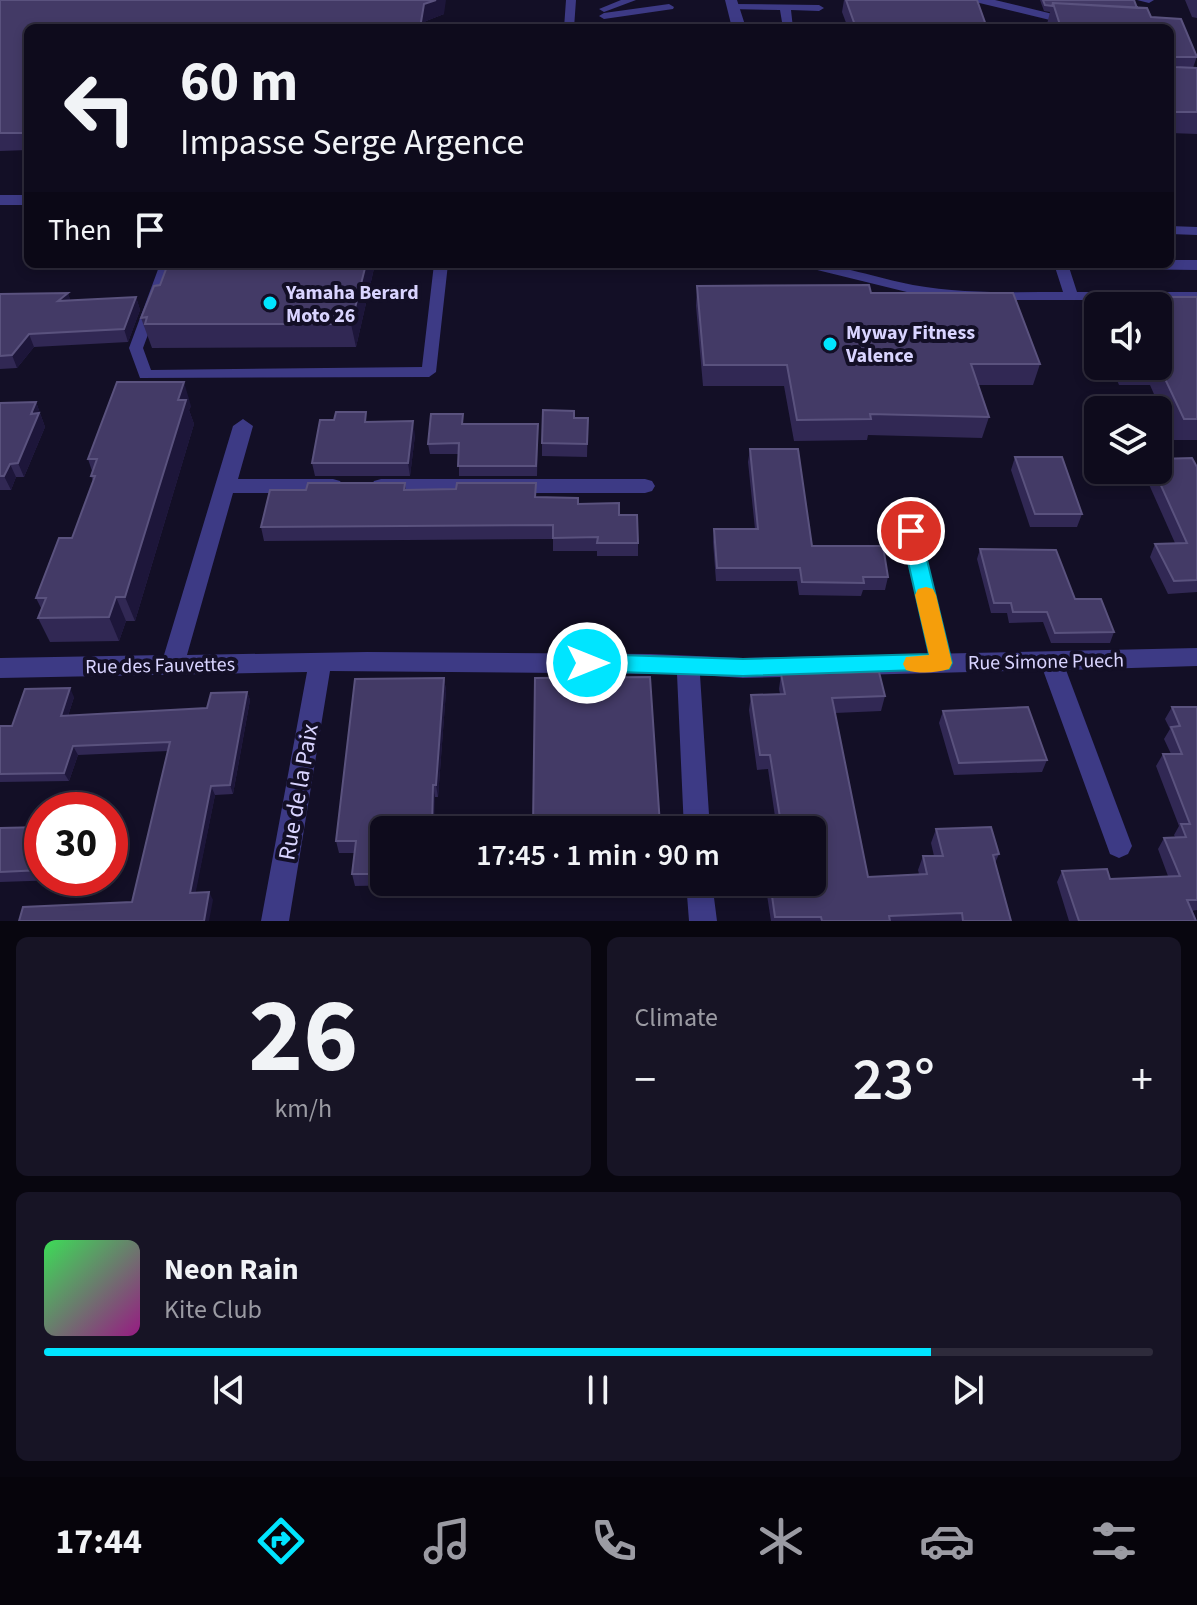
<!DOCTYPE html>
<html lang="en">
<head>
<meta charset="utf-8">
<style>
	:root { --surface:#0e0b1c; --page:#171425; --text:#f1f3f6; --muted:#9b9ba3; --line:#2e2b3b; --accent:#00e5ff }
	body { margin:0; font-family:"Source Sans 3",sans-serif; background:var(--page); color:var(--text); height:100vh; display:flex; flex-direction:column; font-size:30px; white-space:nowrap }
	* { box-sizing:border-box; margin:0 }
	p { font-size:26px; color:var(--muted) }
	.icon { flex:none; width:44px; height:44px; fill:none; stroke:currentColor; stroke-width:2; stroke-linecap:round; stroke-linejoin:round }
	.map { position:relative; height:921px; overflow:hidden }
	.panel { display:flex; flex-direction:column; gap:16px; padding:16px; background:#08060f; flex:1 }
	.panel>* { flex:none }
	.banner { position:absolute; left:24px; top:24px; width:1150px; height:244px; border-radius:12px; box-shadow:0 4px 12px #0003,0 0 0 2px var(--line); background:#0e0b1c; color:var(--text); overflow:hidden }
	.controls { position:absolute; left:1084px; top:292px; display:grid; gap:16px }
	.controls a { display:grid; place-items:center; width:88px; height:88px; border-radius:12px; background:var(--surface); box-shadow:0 4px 12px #0003,0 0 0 2px var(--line); font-size:40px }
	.speed { position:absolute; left:24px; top:792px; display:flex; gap:16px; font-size:40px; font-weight:700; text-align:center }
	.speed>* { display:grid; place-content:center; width:104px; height:104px; border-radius:50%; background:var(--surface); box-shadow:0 4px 12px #0003,0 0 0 2px var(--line); line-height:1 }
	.speed .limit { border:12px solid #d22; background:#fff; color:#111 }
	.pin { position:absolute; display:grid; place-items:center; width:68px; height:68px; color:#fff; margin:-34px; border:4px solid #fff; border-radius:50%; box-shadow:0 2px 8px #0007 }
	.me { position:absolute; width:88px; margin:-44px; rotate:90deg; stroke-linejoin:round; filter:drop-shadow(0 0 6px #0008) }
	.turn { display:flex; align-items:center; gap:28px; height:168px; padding:0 24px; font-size:36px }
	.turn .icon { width:104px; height:104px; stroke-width:2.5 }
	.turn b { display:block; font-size:56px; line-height:68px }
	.then { display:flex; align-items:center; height:76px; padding:0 24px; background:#0003; gap:16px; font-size:30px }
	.big { font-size:60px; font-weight:600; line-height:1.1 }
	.panel .widget { flex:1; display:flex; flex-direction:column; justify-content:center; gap:12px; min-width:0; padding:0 28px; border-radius:12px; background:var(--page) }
	.panel .dial { align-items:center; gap:0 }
	.dial b { font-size:104px; line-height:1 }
	.song { display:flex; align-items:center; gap:24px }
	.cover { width:96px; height:96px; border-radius:12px; background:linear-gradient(135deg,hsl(130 70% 55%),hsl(310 70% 35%)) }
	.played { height:8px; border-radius:4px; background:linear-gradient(90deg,var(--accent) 80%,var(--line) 80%) }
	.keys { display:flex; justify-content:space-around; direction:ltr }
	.heat { display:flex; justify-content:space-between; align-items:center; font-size:44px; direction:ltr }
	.panel .tiles { flex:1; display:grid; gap:16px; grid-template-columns:1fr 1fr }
	.widget:last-child { grid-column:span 2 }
	.trip { position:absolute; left:370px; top:816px; width:456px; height:80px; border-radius:12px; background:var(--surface); box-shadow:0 4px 12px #0003,0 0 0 2px var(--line); font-weight:600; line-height:80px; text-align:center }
	.menu { display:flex; height:128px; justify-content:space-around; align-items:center; background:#06040b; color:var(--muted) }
	.menu .icon { width:56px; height:56px }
	.menu .selected { color:var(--accent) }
	.menu b { font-size:36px; color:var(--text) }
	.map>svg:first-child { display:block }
</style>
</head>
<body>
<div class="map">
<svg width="1197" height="921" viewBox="0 0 1197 921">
	<rect width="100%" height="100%" fill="#130f26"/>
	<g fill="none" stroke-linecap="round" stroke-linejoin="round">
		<path fill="#3d3a85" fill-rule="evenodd" d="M566,0H576L574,28H564Z
			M621,0H636L604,12L599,9Z
			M967,0H995L1073,19L1068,22L1054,21Z
			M1137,0H1154L1149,3Z
			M669,4L674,7L673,9L604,19L599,16L604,13Z
			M733,4L819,5L824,8L819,11L791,10L793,28H783L780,10L729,9L728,7Z
			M593,22H672L677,25L673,28L589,27V23Z
			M1170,226L1197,227V235L1170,234Z
			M160,264H174L143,348L151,370L422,367L434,264H448L436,372L429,377L140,378L129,348Z
			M803,264C841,264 876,278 913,285C962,294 1014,292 1063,292L1054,264H1068L1077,292H1197V300H994L915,294L805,267Z
			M905,499L911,501L913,505L951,663L949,668L942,671L935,668L933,663L897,505L899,501Z"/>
		<path fill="#3d3a85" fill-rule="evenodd" d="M0,195H28V205H0Z
			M243,419L253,426L238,479H333L340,481L343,486L340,491L333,493H233L187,655L367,652L650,654L743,658L1197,648V666L1066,670L1132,846L1128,854L1119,858L1110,854L1043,670L743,678L700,675L710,830H684L677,674L330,671L289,921H261L307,672L0,678V658L164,655L233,426Z
			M381,479H645L652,481L655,486L652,491L645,493H381L374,491L371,486L374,481Z
			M686,882H712L717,921H689Z"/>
		<path fill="#3d3a85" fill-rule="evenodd" d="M725,0H737L746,28H732Z
			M1170,260H1197V270L1117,269L1109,264H1170Z"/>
	</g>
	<path fill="#312854" d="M0,0L444,14L426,21L28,28V150L0,151Z
		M844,0H977L987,28H848L842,12Z
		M1040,0H1134L1137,8H1147L1151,17L1181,19L1197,56L1193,68H1197V134L1170,133V28H1049L1047,24L1050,12L1044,11Z
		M1185,0H1197V18L1192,17Z
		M168,264H375L356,347L152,348L141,318L160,285Z
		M697,286L871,293L1040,364L1033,385H978L989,417L982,438L868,435L867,440L794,441L784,386H703L696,306Z
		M68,293L70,300L136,297L140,310L128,342L34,347L17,368L0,369V294Z
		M1097,297H1197V440H1174L1150,385H1119L1111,366H1158V306H1098V336L1090,318Z
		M36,402L45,427L24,477H16L11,490H0V403Z
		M191,406L189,410L194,424L135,621H126L119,641L50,642L38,618L42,610L36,598L72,538L93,481L91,476L92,471L88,459Z
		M574,418H588L587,457L542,456V443Z
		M368,422L415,435L410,476H315L312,463Z
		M464,424L538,434L537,476H459V454H430L428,444Z
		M750,449L812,546L888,577L885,590H863L861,596L799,595L797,581H716L713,542L714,529H755L748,462Z
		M1015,457L1082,514L1077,527H1030L1011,470Z
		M1197,467V592L1168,594L1150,557L1155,544L1175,543L1143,471L1144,470Z
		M405,483L406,490L536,497L578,504L619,515L638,543V556H597V551H553V539L264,541L261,527Z
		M980,549L1075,599L1114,632L1110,643H1051L1043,622L1009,623L1007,613H991L977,559Z
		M781,674L885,696L881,711L835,713L868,877L919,874L918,870L923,856H934L931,843L936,829L999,854L995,863L1011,921H771L767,895L770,882H812V830H777L768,769L757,770L749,710L751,695L780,694L779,689Z
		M444,678L446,691L438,797H435L384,830V882H407L406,885L355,886L352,874L354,853H339L336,841Z
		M535,678L660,825V830H533Z
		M247,692L250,700L233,794L215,795L195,893L213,900L132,902L168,751L78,755L69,781L0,782V726H12L74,697L68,716L207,708Z
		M1172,707H1197V910L1191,911L1196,921H1069L1057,882L1062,871L1110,879L1168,876L1158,849L1164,838L1175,837L1174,835L1179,826L1156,766L1163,754H1171L1164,739L1170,729L1165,719Z
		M943,711L1047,760L1042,772L954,775L939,723Z
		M42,827V878H60V880L0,882V828Z"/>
	<path fill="#1d163a" d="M436,0H446L444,14L426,21L425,28H420L424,4Z
		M366,264H375L356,347L351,324Z
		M68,293L72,305L58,301Z
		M136,297L140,310L128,342L124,329Z
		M29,334L34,347L17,368L12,355Z
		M184,382L191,406L189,410L194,424L135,621L125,597L178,400Z
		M36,402L45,427L24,477L18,463L31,414Z
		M413,421L415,435L410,476L408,463Z
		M10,464L16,477L11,490L4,476Z
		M116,597L126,621L119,641L109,617Z
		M444,678L446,691L438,797L436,785Z
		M70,688L74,697L65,725L61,716Z
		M247,692L250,700L233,794L230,785Z
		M73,746L78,755L69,781L64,773Z
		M433,785L435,797L434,830H432Z
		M211,786L215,795L194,901L190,893Z
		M209,892L213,900L209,921H204Z"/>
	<path fill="#433a66" stroke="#5a527e" stroke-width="2" d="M0,0H436L424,4L420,28H28V133H0Z
		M846,0H977L987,28H856Z
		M1043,0H1134L1137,8L1053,3L1052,6L1045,5Z
		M1053,3L1147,8L1151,17L1181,19L1197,57H1175V67L1197,68V112H1173L1170,106V28H1061Z
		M168,264H366L351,324H145L147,317L141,318L154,286L160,285Z
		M869,285L871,293H1013L1040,364H971L989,417L870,414L871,419L797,420L787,365H704L697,286Z
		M68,293L58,301L136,297L124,329L29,334L12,355L0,356V294Z
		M1097,297H1197V419H1184L1158,364V306H1101Z
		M117,382H184L178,400H186L125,597H116L109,617L38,618L46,598H36L59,538H72L95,476H91L97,459H88Z
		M36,402L31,414L39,413L18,463L10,464L4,476H0V403Z
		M543,410L574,411V418H588L587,444L542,443Z
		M336,412H366L365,422L413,421L408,463H312L320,420H334Z
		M431,414H463L462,424H538L536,466H458L459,443L428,444Z
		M750,449H798L812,546H883L888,577H863L864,583L802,582L800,568H717L714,529H758Z
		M1015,457H1062L1082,514H1035Z
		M1192,458L1197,467V580L1174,581L1155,544L1187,543L1154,470H1158V459Z
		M308,483H405L404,490L456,489L457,483H536L535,497L578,498V504L619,503V515H637L638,543H597L598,537L553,538V525L261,527L270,490H306Z
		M980,549L1056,550L1075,599H1101L1114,632L1055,633L1047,612H1013L1011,603H994Z
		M879,672L885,696L832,698L868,877L927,874L923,856H943L936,829L991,827L999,854L993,855L1011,921H963L962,913L889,916L890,921H822L821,917H775L770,882H812V830H782L770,755H760L751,695L785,694L781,674Z
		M650,677L660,825L647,826V830H554V827H533L535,678Z
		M444,678L436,785H433L432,830H384V874H352L356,841H336L355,679Z
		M70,688L61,716L207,708L211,693L247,692L230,785L211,786L190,893L209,892L204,921H19L23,907L132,902L170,742L73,746L64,773L0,774V726H12L25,689Z
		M1028,707L1047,760L959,763L943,711Z
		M1172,707H1197V900H1187L1196,921H1079L1062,871L1107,869L1110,879L1180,876L1164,838L1186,837L1181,824H1190L1163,754H1182L1171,727L1180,726Z
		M42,827V870L0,872V828Z"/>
	<path fill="#00e5ff" stroke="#0095a6" stroke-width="2" d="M911,524L920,531L952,663L949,669L743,676L587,671L580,669L577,663L580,657L587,654L743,659L929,654L901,531Z"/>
	<path fill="#f59e0b" d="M926,587L933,589L936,595L952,663L949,669C936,673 919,674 906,670L903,664L906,657L929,655L915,595L918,589Z"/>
	<g fill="#00e5ff" stroke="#130f26" stroke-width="3">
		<circle cx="270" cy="303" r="8"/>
		<circle cx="830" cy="344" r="8"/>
	</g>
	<g text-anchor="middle" stroke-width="8" stroke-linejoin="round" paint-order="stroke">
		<g font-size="20" font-weight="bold" fill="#d9d4ff" stroke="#130f26" text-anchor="start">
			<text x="286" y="299">Yamaha Berard<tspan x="286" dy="23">Moto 26</tspan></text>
			<text x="846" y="339">Myway Fitness<tspan x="846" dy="23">Valence</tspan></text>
		</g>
		<g font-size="20" fill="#d9d4ff" stroke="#130f26">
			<text transform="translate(1046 661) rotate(-1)" y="7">Rue Simone Puech</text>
			<text transform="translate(160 665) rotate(-1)" y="7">Rue des Fauvettes</text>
		</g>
		<g font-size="24" fill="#d9d4ff" stroke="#130f26">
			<text transform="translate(298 792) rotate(-80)" y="8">Rue de la Paix</text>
		</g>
	</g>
</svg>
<div class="controls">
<a><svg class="icon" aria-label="sound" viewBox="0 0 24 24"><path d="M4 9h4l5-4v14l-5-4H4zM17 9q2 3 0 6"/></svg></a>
<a><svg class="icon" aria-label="layers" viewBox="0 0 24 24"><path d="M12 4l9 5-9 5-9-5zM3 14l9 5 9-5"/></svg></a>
</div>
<div class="speed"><div class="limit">30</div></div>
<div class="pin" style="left:911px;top:531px;background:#d93025"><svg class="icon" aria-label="arrive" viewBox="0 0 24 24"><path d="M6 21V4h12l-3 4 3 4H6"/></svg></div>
<svg class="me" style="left:587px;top:663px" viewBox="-20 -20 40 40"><circle r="17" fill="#00e5ff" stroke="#fff" stroke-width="3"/><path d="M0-11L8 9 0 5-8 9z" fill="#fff"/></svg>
<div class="trip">17:45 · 1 min · 90 m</div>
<div class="banner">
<div class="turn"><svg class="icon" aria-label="left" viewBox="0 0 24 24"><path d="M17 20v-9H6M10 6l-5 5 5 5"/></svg><div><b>60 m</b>Impasse Serge Argence</div></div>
<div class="then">Then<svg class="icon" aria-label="arrive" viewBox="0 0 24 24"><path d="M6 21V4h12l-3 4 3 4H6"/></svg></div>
</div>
</div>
<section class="panel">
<div class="tiles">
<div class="widget dial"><b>26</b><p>km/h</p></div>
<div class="widget"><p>Climate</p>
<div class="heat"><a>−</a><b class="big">23°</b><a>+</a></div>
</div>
<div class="widget">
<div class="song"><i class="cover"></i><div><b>Neon Rain</b><p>Kite Club</p></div></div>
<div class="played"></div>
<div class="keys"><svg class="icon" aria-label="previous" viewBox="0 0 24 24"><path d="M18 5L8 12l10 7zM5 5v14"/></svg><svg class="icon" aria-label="pause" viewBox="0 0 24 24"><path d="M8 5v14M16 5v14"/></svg><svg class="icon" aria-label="next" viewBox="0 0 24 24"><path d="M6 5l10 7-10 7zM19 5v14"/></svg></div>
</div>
</div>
</section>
<nav class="menu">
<b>17:44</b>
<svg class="icon selected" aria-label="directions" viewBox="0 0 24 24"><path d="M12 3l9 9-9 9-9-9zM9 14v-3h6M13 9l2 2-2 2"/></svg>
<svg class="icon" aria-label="music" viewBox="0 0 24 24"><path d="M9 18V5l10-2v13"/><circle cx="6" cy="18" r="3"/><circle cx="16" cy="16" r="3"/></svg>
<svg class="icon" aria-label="phone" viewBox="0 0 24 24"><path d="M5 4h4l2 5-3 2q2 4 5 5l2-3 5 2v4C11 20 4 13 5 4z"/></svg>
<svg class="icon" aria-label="climate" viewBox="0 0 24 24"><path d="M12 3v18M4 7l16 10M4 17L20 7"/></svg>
<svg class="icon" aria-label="car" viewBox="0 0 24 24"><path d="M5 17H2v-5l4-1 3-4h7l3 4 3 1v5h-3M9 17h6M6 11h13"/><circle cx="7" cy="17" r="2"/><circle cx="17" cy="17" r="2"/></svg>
<svg class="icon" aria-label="filters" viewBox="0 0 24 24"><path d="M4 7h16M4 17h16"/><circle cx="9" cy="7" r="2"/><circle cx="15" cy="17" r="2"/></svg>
</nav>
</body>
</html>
